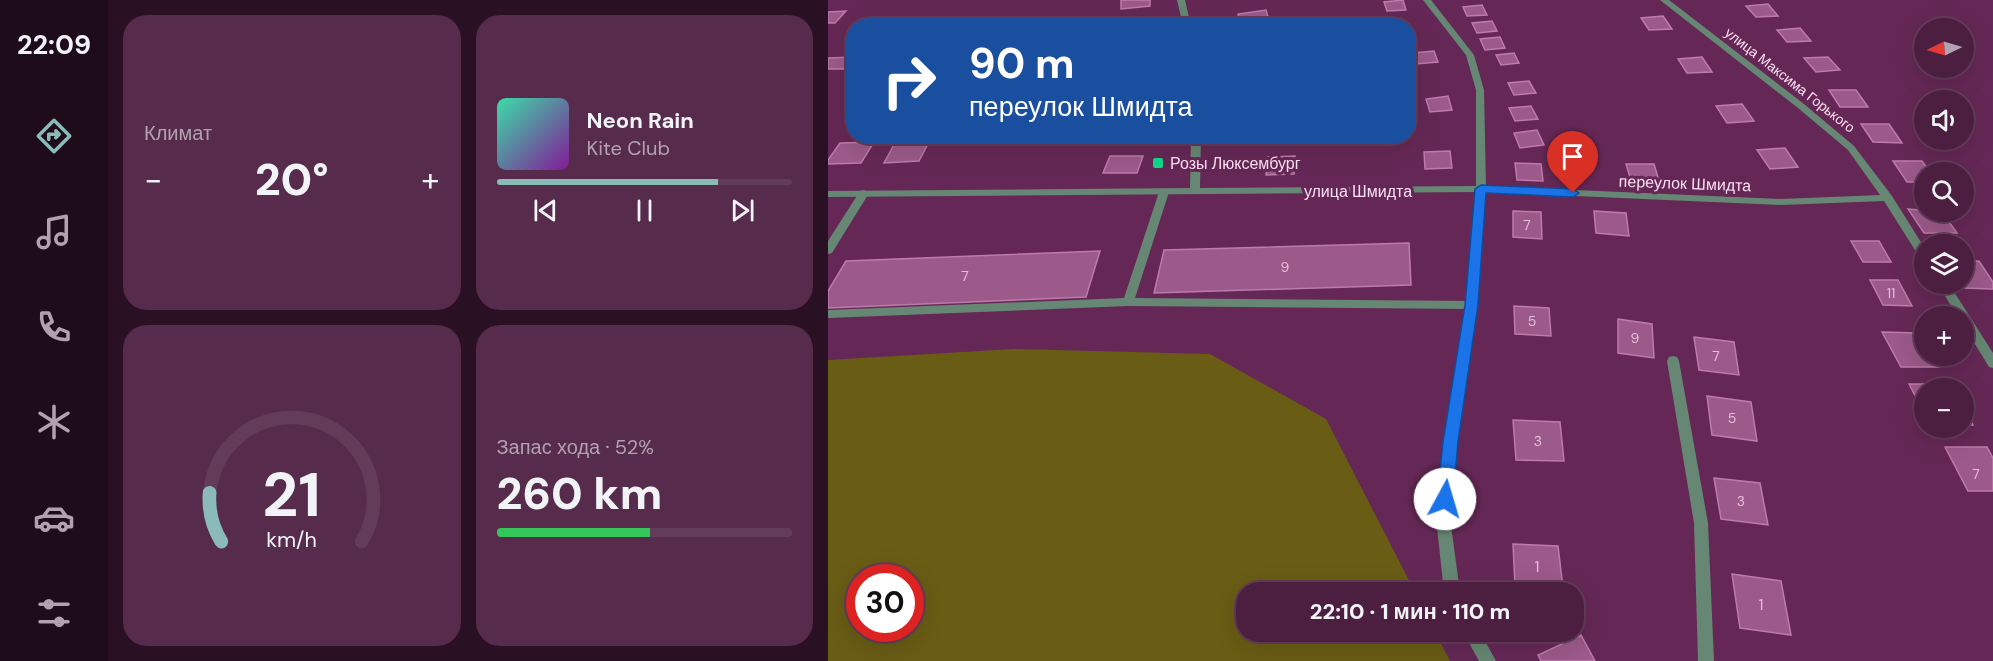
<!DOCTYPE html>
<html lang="ru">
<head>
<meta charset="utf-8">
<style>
	:root { --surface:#4c1e40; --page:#562b4b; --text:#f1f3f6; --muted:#b2a2b1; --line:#633c59; --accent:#8bbbb9 }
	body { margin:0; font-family:"DM Sans",sans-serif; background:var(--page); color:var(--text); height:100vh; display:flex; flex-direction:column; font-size:22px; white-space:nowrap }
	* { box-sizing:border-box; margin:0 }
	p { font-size:20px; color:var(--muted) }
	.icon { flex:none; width:33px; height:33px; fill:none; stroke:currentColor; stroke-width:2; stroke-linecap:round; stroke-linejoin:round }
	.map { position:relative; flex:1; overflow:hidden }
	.side { display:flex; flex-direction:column; gap:15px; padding:15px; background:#2a1023; width:720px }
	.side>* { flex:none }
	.top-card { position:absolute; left:18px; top:18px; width:570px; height:126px; border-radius:24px; box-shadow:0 6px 24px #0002,0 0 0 2px var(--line); background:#1a4fa0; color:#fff; overflow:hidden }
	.needle { width:39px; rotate:265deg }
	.fabs { position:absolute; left:1086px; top:18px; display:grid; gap:12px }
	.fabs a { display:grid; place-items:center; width:60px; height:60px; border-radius:50%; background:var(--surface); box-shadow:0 6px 24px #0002,0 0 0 2px var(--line); font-size:30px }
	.speed { position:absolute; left:18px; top:564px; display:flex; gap:12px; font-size:30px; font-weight:700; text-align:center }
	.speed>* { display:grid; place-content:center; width:78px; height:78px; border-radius:50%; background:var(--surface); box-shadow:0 6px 24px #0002,0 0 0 2px var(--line); line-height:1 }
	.speed .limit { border:9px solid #d22; background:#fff; color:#111 }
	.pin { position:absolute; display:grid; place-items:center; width:51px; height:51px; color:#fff; margin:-62px -26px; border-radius:50% 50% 50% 0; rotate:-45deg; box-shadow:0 0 6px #0007 }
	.pin .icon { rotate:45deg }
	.me { position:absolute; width:66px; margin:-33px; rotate:6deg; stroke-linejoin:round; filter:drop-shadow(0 0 4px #0008) }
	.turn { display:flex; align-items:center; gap:21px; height:126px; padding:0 24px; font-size:27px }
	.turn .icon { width:78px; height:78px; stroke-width:2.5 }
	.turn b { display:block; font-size:42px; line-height:51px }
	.big { font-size:45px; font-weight:800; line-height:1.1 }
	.side .card { flex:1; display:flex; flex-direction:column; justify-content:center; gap:9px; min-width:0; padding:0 21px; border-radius:24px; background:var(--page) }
	.side .dial { align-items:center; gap:0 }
	.dial svg { height:156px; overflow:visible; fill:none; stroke:var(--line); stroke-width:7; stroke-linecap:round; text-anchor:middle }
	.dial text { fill:var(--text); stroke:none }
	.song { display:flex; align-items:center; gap:18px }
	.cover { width:72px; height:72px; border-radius:9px; background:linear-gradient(135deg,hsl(160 70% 55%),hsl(290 70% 35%)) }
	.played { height:6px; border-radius:3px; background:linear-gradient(90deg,var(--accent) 75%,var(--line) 75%) }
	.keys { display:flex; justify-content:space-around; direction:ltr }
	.heat { display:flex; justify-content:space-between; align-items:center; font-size:33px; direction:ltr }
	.charge { height:9px; border-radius:4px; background:linear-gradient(90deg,#34c759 52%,var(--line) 0) }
	.side .tiles { flex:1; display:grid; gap:15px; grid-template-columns:repeat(2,1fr) }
	.trip { position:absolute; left:408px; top:582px; width:348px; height:60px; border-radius:24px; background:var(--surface); box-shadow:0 6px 24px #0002,0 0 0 2px var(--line); font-weight:800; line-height:60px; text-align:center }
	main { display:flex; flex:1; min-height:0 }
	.dock { display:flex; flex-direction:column; width:108px; justify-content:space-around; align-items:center; background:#1e0c1a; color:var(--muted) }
	.dock .icon { width:42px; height:42px }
	.dock .current { color:var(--accent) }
	.dock b { font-size:27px; color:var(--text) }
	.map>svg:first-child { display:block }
</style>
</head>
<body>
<main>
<nav class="dock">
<b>22:09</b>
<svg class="icon current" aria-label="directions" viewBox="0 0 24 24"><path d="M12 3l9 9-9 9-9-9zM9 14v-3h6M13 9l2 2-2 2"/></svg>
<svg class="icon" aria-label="music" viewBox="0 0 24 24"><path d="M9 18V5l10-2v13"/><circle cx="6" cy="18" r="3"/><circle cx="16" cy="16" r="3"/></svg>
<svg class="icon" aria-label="phone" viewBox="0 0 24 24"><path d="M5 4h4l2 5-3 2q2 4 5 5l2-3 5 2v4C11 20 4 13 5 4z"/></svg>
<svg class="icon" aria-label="climate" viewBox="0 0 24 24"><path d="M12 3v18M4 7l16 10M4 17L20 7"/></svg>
<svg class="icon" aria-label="car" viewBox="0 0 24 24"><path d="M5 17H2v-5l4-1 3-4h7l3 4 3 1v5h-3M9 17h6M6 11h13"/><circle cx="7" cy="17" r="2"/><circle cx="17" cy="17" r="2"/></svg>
<svg class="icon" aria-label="filters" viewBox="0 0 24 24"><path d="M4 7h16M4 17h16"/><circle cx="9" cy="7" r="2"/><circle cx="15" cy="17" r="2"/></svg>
</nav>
<section class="side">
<div class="tiles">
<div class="card"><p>Климат</p>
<div class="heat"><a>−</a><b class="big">20°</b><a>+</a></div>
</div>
<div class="card">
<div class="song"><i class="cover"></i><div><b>Neon Rain</b><p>Kite Club</p></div></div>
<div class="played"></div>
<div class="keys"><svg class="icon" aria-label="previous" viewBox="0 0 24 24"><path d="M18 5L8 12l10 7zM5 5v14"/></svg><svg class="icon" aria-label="pause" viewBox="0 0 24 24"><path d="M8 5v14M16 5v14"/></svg><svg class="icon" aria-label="next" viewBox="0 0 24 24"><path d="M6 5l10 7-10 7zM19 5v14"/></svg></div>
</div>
<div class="card dial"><svg viewBox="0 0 100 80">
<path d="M14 69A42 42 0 1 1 86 69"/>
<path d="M14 69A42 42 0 0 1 8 44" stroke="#8bbbb9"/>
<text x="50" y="56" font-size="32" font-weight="700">21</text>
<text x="50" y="72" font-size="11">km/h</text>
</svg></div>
<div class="card"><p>Запас хода · 52%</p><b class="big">260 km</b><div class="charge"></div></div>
</div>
</section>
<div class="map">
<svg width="1165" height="661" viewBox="0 0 1165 661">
	<rect width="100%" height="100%" fill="#652856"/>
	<path fill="#695c15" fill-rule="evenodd" d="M186,349L382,354L498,419L587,592H418V632H607L622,661H0V360ZM32,578H82V628H32Z"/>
	<path fill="#9c5a8a" stroke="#be7aab" stroke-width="1.5" d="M293,0H322V6L293,9Z
		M575,0L578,10L559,11L556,2Z
		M940,4L950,16L928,17L918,6Z
		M654,5L659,15L639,16L635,7Z
		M438,10L442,24L413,26L410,14Z
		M18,11L7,23H0V12Z
		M835,16L844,29L821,30L813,18Z
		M664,21L669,31L649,33L644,23Z
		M972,28L983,41L959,42L949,30Z
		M672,37L677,48L657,50L652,39Z
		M606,51L610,62L588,64L585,53Z
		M686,53L691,63L673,65L668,55Z
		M26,57V61L19,69H0V58Z
		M874,57L884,72L859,73L850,59Z
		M1000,57L1012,70L988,72L976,58Z
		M701,81L708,93L686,95L680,83Z
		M1001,90H1028L1040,107H1012Z
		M620,96L624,110L602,112L598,99Z
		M914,104L926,121L899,123L888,106Z
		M703,106L710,119L687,121L681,108Z
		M1033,124H1061L1074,143L1045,142Z
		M709,130L716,145L692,148L686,133Z
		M441,136H475V143L440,145Z
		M102,140L91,161L56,163L67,143Z
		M46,142L33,163L0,164V160L12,143Z
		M957,148L970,167L942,169L929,150Z
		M622,151L624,168L597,169L596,152Z
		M282,156H315L309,173H275Z
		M467,156L466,174L438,175L440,157Z
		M1065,161H1094L1102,172H1096V182H1079Z
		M687,163L713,164L715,181L689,180Z
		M798,164H826L832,184H804Z
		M1080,209L1114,212L1129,233H1096Z
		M685,211L713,212L714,239L685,237Z
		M766,211L798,213L801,236L768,233Z
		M1023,241H1051L1063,262H1035Z
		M581,243L583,285L326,293L336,250Z
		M272,251L258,297L0,308V291L18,261Z
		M1136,261H1151L1165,282V289L1134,288L1131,284H1136Z
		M1042,280H1070L1084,306L1055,305Z
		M686,306L721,308L723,336L687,334Z
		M790,319L824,324L826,358L790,353Z
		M1054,332L1091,333L1096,342V356H1104L1111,367H1073Z
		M866,337L906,342L911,375L871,370Z
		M1081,384H1122L1125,388H1096V413Z
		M879,396L923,402L929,441L884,435Z
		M1136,407L1145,425H1136Z
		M685,420L732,422L736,461L688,460Z
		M1117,447H1159L1165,458V491H1140Z
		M886,478L932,483L940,525L893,519Z
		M685,544L730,546L735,588L687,586Z
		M904,574L953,581L963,635L912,628Z
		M753,635L767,661H713L710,655Z"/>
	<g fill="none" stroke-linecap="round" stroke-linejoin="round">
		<path fill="#668773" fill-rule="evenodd" d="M336,189L341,192L307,298L643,301L649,305L643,309L300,306L0,318V310L296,298L331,192Z
			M36,190L41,193L4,253L0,254V241L32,191Z"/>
		<path fill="#668773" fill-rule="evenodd" d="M349,0H357L363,26H355Z
			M595,0H603L646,55L656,90L658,186L953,199L1052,195L1020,150L970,108L832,0H841L976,104L1026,146L1064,196L1096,247V259L1092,258L1056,201L953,205L658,192L649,305L629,442L622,518L632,592H616L608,518L615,442L637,305L648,192L0,197V191L362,188L363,136H373L372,188L648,186V90L638,55Z
			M1110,284H1121L1165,353V368L1161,367L1136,326V316H1129Z
			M845,356L849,357L851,361L880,523L886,661H870L866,523L839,361L841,357Z
			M635,632H652L668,661H651Z"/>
	</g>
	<path fill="#1a73e8" stroke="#114b97" stroke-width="1.5" d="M653,185L745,189L751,193L745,197L658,193L650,305L630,442L625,499L623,504L617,507L611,504L609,499L615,442L637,305L647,189Z"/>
	<rect fill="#0fd98a" stroke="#652856" stroke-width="2" x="324" y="157" width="12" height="12" rx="3"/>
	<g text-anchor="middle" stroke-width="6" stroke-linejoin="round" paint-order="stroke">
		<g font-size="14" fill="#fddff3" stroke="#652856">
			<text transform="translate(962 80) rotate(38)" y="5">улица Максима Горького</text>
		</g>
		<g font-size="14" fill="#e5bed9">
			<text x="699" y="230">7</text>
			<text x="457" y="272">9</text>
			<text x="137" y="281">7</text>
			<text x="1063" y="298">11</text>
			<text x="704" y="326">5</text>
			<text x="807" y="343">9</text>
			<text x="888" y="361">7</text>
			<text x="904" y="423">5</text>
			<text x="710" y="446">3</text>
			<text x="1148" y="479">7</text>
			<text x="913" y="506">3</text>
		</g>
		<g font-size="16" fill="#fddff3" stroke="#652856" text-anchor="start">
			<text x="342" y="169">Розы Люксембург</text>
		</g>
		<g font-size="16" fill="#fddff3" stroke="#652856">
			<text transform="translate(857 183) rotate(2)" y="6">переулок Шмидта</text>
			<text x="530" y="197">улица Шмидта</text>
		</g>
		<g font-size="16" fill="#e5bed9">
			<text x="709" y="572">1</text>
			<text x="933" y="610">1</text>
		</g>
	</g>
</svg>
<div class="fabs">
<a><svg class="needle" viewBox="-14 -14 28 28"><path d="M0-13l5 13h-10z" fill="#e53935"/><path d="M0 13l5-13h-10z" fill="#b2a2b1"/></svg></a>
<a><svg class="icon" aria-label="sound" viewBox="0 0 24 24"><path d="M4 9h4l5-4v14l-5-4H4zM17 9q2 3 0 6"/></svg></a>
<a><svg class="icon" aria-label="search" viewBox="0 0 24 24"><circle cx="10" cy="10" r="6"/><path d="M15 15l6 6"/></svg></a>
<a><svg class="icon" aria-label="layers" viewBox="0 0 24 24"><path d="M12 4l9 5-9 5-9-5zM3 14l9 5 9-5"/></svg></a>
<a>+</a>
<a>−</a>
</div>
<div class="speed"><div class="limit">30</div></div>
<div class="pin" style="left:745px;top:193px;background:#d93025"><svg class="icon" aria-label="arrive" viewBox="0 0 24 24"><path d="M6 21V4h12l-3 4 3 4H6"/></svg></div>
<svg class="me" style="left:617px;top:499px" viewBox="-20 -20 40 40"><circle r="19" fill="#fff"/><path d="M0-13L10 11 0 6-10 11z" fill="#1a73e8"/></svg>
<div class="trip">22:10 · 1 мин · 110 m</div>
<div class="top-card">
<div class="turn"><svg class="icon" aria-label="right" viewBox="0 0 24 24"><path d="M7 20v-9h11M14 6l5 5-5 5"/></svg><div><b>90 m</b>переулок Шмидта</div></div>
</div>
</div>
</main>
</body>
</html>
